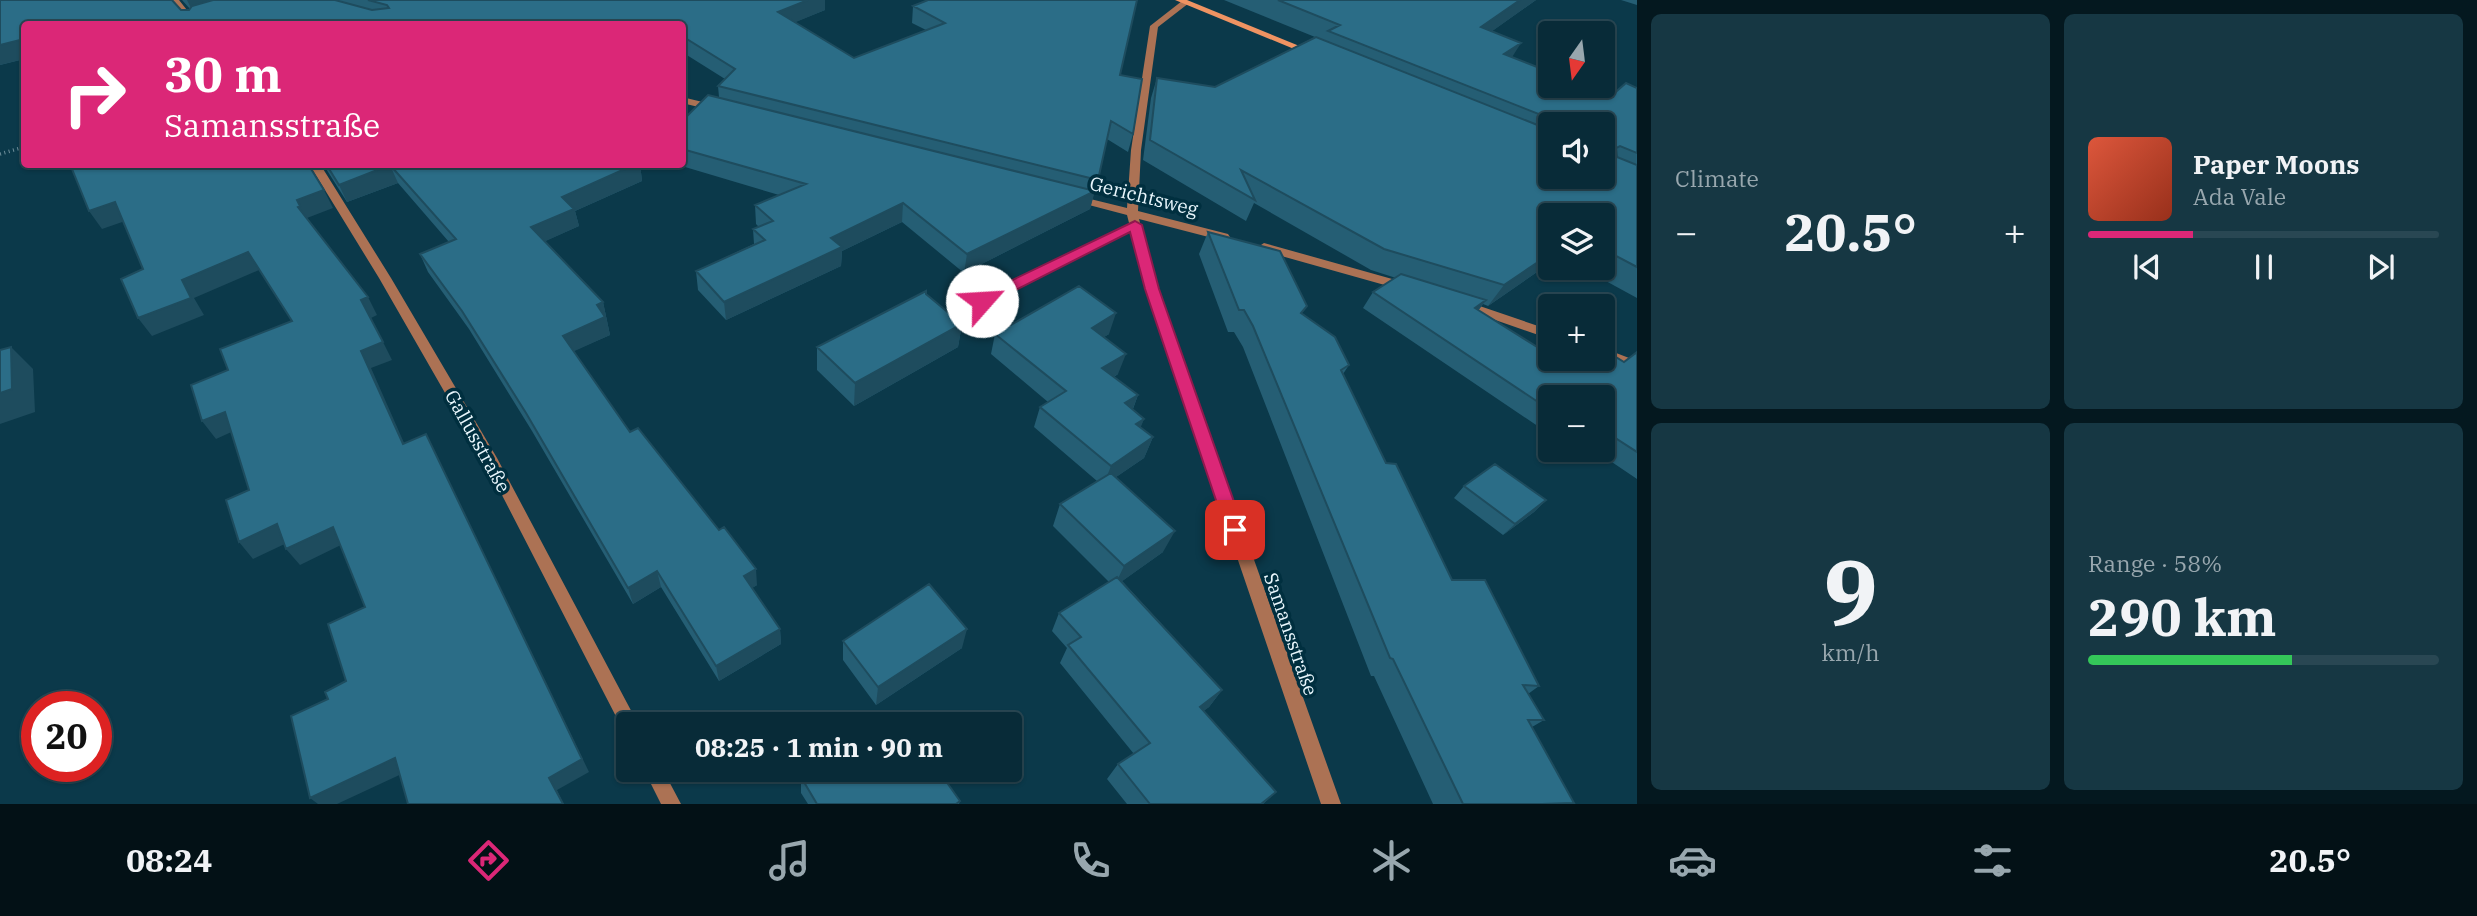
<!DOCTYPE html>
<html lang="en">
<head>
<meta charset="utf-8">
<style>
	:root { --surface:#082b38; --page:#163743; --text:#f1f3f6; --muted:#98a7ae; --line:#294753; --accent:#db2777 }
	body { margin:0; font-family:"IBM Plex Serif",serif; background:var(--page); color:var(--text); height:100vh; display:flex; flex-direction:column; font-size:26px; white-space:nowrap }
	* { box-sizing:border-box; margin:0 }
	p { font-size:23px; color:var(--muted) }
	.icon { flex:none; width:38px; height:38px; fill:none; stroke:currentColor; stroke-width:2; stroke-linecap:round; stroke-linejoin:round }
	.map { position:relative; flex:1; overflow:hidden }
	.sheet { display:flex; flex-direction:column; gap:14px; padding:14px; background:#04181f; width:840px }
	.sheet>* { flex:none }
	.banner { position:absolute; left:21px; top:21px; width:665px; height:147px; border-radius:7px; box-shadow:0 2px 5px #0004,0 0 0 2px var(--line); background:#db2777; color:#fff; overflow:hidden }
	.needle { width:46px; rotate:194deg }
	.buttons { position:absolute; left:1538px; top:21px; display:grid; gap:14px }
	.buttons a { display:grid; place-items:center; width:77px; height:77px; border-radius:7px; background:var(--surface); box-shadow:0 2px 5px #0004,0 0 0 2px var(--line); font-size:35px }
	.speed { position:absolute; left:21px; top:691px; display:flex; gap:14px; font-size:35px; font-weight:700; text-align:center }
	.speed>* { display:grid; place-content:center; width:91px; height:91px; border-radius:50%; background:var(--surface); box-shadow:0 2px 5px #0004,0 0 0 2px var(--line); line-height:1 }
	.speed .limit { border:10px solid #d22; background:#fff; color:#111 }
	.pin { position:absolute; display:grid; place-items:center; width:60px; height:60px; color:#fff; margin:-30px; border-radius:14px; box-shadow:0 4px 10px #0006 }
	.me { position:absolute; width:77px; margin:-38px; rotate:64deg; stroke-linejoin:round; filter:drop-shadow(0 0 5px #0008) }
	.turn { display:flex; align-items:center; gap:24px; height:147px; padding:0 28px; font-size:32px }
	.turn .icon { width:91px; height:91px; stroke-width:2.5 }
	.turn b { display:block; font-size:49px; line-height:60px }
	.big { font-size:52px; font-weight:700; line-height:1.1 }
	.sheet .widget { flex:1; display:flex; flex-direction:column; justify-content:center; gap:10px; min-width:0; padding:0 24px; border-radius:10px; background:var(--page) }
	.sheet .dial { align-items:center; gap:0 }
	.dial b { font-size:91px; line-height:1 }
	.song { display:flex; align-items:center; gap:21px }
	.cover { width:84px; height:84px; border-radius:10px; background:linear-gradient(135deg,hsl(10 70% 55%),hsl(10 70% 35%)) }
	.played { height:7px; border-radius:4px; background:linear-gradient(90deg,var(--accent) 30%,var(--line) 30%) }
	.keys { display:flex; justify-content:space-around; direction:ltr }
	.heat { display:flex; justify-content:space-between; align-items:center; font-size:38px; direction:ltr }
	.charge { height:10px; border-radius:5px; background:linear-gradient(90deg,#34c759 58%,var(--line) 0) }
	.sheet .tiles { flex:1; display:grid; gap:14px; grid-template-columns:repeat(2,1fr) }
	.trip { position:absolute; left:616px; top:712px; width:406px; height:70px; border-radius:7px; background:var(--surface); box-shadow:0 2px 5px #0004,0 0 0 2px var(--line); font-weight:700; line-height:70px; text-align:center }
	.tab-bar { display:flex; height:112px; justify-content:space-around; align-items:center; background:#031116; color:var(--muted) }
	.tab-bar .icon { width:49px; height:49px }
	.tab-bar .selected { color:var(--accent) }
	.tab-bar b { font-size:32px; color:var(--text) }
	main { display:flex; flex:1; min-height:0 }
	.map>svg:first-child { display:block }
</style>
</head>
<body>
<main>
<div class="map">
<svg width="1637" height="804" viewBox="0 0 1637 804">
	<rect width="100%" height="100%" fill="#0b394a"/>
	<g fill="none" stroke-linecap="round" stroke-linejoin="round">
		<path stroke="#6e8e9a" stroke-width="3.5" stroke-dasharray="1 3.5" stroke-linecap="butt" d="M0,154L24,147"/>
		<path fill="#ac7254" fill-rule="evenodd" d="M1135,221L1139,222V228L987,304L983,305L977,301L979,298Z"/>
		<path fill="#ac7254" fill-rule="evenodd" d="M170,0H179L198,24H190Z
			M1182,1L1189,3L1158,27L1141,150L1138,211L1228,234L1230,237L1224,241L1139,219L1158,290L1341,804H1321L1146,290L1127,215L1070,200L1068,198L1074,195L1127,208L1131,150L1150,26Z
			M682,97L719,106L720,108L715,111L682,103Z
			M309,164H320L391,278L497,458L635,718L638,724H628V733L623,730L487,466L379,278Z
			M1264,243L1410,284L1412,287L1406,291L1260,250L1258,247Z
			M1462,300L1550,330V339L1458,307L1456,304L1458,301Z
			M1603,348L1637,361V371L1603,358Z
			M644,770H663L681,804H661Z"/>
		<path fill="#ef9362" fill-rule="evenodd" d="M1175,0H1187L1319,54L1311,56Z"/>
	</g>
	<path fill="#255e74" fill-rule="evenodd" d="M0,0L181,10H189L190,9L182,0H825V10L795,22L854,58L926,30L912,23L913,6L1120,75L1133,134L1128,152L1107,139L1090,209L964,273L902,222L842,251L841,266L726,320L698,290L696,271L754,244L753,229L759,227L756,224L755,205L779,195L675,164H682V121L719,97L718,86L725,79L682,52V24H24V59L0,65Z
		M1224,0H1536L1492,31L1512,57L1611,96L1637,88V298L1582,268H1603V215H1550V263L1488,306L1483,304L1478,311L1550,359L1624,362L1637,352V479L1594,450H1603V397H1550V427L1545,431L1363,308L1373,292L1396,278L1371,270L1254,203L1246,221L1143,160L1151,98L1157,78L1215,87L1315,37ZM1550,124H1603L1550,177Z
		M1621,0H1637V5Z
		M323,164H640L642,181L575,211L579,226L545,241L603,302L610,335L573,351L630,432L757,585L752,588L780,629L781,644L719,681L661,587L633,604L532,431L469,329L428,272L420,254L449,242L398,183L347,202Z
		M1208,232L1302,314L1349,365L1343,374L1386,463L1452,580L1539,686L1528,694L1544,720L1532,727L1574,803L1571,804H1433L1374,676H1371L1243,347L1234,332H1228L1199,254Z
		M926,294L962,324L958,347L854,406L817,370V347Z
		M995,334H1109L1104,337L1118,374L1114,377L1138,395L1133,409L1144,419L1140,427L1153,437L1144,458L1116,477L1163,552L1122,581L1222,690L1209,707L1203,711L1276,792L1263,804H1127L1107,779L1118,764L1134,754L1060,663L1067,648L1052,631L1059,613L1109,582L1053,526L1060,504L1097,481L1034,427L1040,407L1048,402L991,354Z
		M1464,486L1546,500L1534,512L1503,535L1454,498Z
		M843,641L962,648L876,705L843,660Z
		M801,777L960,801L959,804H808L801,793Z"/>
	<path fill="#1e4c5e" d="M187,0H245L194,14Z
		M808,0H825V10L779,29L778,12Z
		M1520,0H1536L1470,47L1481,27Z
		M24,39V59L0,65V45Z
		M1521,43L1509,62L1504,54Z
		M636,164H640L642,181L575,211L579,226L537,245L531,227L562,197Z
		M390,165L398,183L347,202L339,185Z
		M324,190L333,208L307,218L310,223L298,207L297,200Z
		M1095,191L1090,209L964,273L967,254Z
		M115,202L128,220L102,229L89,211Z
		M903,203L902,222L842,251L841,266L726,320L724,302L831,238Z
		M248,252L259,270L194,298L204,315L152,336L138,318L182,280Z
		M1550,254V263L1488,306L1504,285Z
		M368,297L377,315L371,318L361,300Z
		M1486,300L1474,316L1475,308Z
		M603,302L610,335L568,354L563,336L597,305Z
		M1116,313L1109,334L1085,349L1092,328Z
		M962,324L958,347L854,406L855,383Z
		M383,342L392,360L371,368L412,461L403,444L361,351Z
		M11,347L33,369L35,412L0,424V393Z
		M1126,354L1118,374L1095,388L1102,368Z
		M1138,395L1130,416L1125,403Z
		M225,412L238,429L216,439L202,421Z
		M1144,419L1136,439V424Z
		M1153,437L1144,458L1103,486L1111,466Z
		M434,451L589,772L557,790L564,804H563L549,778Z
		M1546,500L1534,512L1503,535L1515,524Z
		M277,524L291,541L253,559L239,542Z
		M333,527L345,543L300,565L286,549Z
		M1175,531L1163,552L1114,587L1124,566Z
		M756,569L757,585L746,592L744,576Z
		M657,571L661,587L633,604L628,588Z
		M780,629L781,644L719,681L716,666Z
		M967,629L962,648L876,705L878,687Z
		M1222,690L1209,707L1187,724L1200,707Z
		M395,758L408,771L337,804H318L310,798Z"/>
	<path fill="#2b6d87" stroke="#1e4c5e" stroke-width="2" d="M0,0H172L181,10H189L192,6L213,0H335L372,10L389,8L387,5L368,0H808L778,12L854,58L945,23L913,6L928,0H1137L1120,75L1142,79L1133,134L1111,121L1098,180L718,86L735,69L682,36V24H24V39L0,45Z
		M1278,0H1520L1481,27L1521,43L1504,54L1550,72V86H1586L1611,96L1626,83L1637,88V153L1620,146L1616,148L1617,157L1637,165V267L1603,249V215H1550V254L1504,285L1384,249L1241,170L1255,200L1150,140L1157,78L1215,87L1316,37L1550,130V177H1603V124H1564L1328,31L1340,25Z
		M708,95L1095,191L967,254L903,203L831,238L842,247L724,302L696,271L765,240L753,229L773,221L755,205L806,184L682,149V121Z
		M70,164H308L324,190L297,200L300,206L298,207L368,297L361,300L383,342L361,351L403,444L426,434L582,759L549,778L563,804H408L395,758L310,798L291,716L328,699L325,692L346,681L328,624L365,607L333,527L286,549L277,524L239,542L226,500L249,490L225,412L202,421L191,385L228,370L220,349L292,321L248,252L182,280L191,298L138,318L121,279L143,269L115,202L89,211Z
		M326,164H636L562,197L574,209L531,227L603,302L597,305L605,317L563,336L630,432L638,428L719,530L724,527L756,569L744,576L780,629L716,666L657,571L628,588L526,413L462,311L420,254L456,239L390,165L339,185Z
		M1208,232L1280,251L1307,306L1301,313L1335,337L1349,365L1341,370L1386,463L1396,464L1452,580H1485L1539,686L1523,685L1544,720H1528L1574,803L1542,804H1463L1393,659L1390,658L1253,326L1244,310H1239Z
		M1401,274L1486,300L1475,308L1550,355V359H1603V349L1624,362L1637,352V452L1603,430V397H1550V410L1373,292Z
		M1079,286L1116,313L1092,328L1126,354L1102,368L1138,395L1125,403L1144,419L1136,424L1153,437L1111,466L1040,407L1066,391L995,334Z
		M926,291V294L962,324L855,383L817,347Z
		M11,347L12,389L0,393V350Z
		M1495,464L1546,500L1515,524L1464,486Z
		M1111,473L1175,531L1124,566L1060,504Z
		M1117,577L1222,690L1200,707L1276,792L1261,804H1150L1118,764L1150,743L1068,645L1081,637L1059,613Z
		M929,584L967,629L878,687L843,641Z
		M897,715L904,724H882Z
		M812,770H938L960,801L956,804H817L801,777Z"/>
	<path fill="#db2777" stroke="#8e194d" stroke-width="2" d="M1135,221L1142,225L1159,289L1244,530L1241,536L1235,538L1228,536L1226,530L1145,289L1130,232L988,304H977L975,301L977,297Z"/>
	<g text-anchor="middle" stroke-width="7" stroke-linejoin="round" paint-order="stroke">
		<g font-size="19" fill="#e9f7fd" stroke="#002f3f">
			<text transform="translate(1144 196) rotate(14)" y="7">Gerichtsweg</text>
			<text transform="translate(478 441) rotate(61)" y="7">Gallusstraße</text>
			<text transform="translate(1291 634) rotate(71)" y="7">Samansstraße</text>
		</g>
	</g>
</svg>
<div class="buttons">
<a><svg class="needle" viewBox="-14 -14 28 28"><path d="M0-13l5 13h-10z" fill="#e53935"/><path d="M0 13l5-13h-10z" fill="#98a7ae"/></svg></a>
<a><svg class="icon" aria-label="sound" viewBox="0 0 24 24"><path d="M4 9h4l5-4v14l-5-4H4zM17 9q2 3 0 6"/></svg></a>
<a><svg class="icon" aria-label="layers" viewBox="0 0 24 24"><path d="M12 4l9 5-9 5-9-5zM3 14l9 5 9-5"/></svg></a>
<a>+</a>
<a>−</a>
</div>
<div class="speed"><div class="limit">20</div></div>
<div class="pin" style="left:1235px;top:530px;background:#d93025"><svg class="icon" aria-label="arrive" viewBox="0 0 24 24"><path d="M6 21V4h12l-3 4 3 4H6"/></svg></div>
<svg class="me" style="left:982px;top:301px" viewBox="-20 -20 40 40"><circle r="19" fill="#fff"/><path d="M0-13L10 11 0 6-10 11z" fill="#db2777"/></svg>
<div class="trip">08:25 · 1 min · 90 m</div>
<div class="banner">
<div class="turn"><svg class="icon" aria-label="right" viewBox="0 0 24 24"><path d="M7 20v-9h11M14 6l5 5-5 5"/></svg><div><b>30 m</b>Samansstraße</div></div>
</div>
</div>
<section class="sheet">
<div class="tiles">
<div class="widget"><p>Climate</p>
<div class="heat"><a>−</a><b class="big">20.5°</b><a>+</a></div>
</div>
<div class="widget">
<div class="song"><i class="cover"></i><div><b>Paper Moons</b><p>Ada Vale</p></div></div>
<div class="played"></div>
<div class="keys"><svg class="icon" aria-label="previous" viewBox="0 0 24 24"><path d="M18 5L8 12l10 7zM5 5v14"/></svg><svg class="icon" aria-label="pause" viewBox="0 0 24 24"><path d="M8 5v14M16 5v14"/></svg><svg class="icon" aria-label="next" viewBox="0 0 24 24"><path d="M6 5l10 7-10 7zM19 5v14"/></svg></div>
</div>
<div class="widget dial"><b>9</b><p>km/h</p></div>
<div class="widget"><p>Range · 58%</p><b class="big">290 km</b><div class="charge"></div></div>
</div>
</section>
</main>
<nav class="tab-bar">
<b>08:24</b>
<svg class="icon selected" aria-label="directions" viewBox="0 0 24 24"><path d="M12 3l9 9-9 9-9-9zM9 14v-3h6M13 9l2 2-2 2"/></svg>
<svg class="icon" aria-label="music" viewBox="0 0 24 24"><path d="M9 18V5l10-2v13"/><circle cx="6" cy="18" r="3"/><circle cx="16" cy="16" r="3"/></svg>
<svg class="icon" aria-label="phone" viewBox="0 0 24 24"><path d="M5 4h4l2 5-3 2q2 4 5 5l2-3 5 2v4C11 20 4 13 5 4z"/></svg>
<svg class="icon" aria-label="climate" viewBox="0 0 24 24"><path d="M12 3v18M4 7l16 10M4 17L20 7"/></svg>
<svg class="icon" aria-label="car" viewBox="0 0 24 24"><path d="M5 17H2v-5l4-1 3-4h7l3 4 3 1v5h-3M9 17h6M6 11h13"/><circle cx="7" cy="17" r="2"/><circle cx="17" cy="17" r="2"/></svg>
<svg class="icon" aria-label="filters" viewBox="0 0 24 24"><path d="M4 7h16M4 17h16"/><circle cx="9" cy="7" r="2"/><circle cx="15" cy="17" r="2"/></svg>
<b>20.5°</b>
</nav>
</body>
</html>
